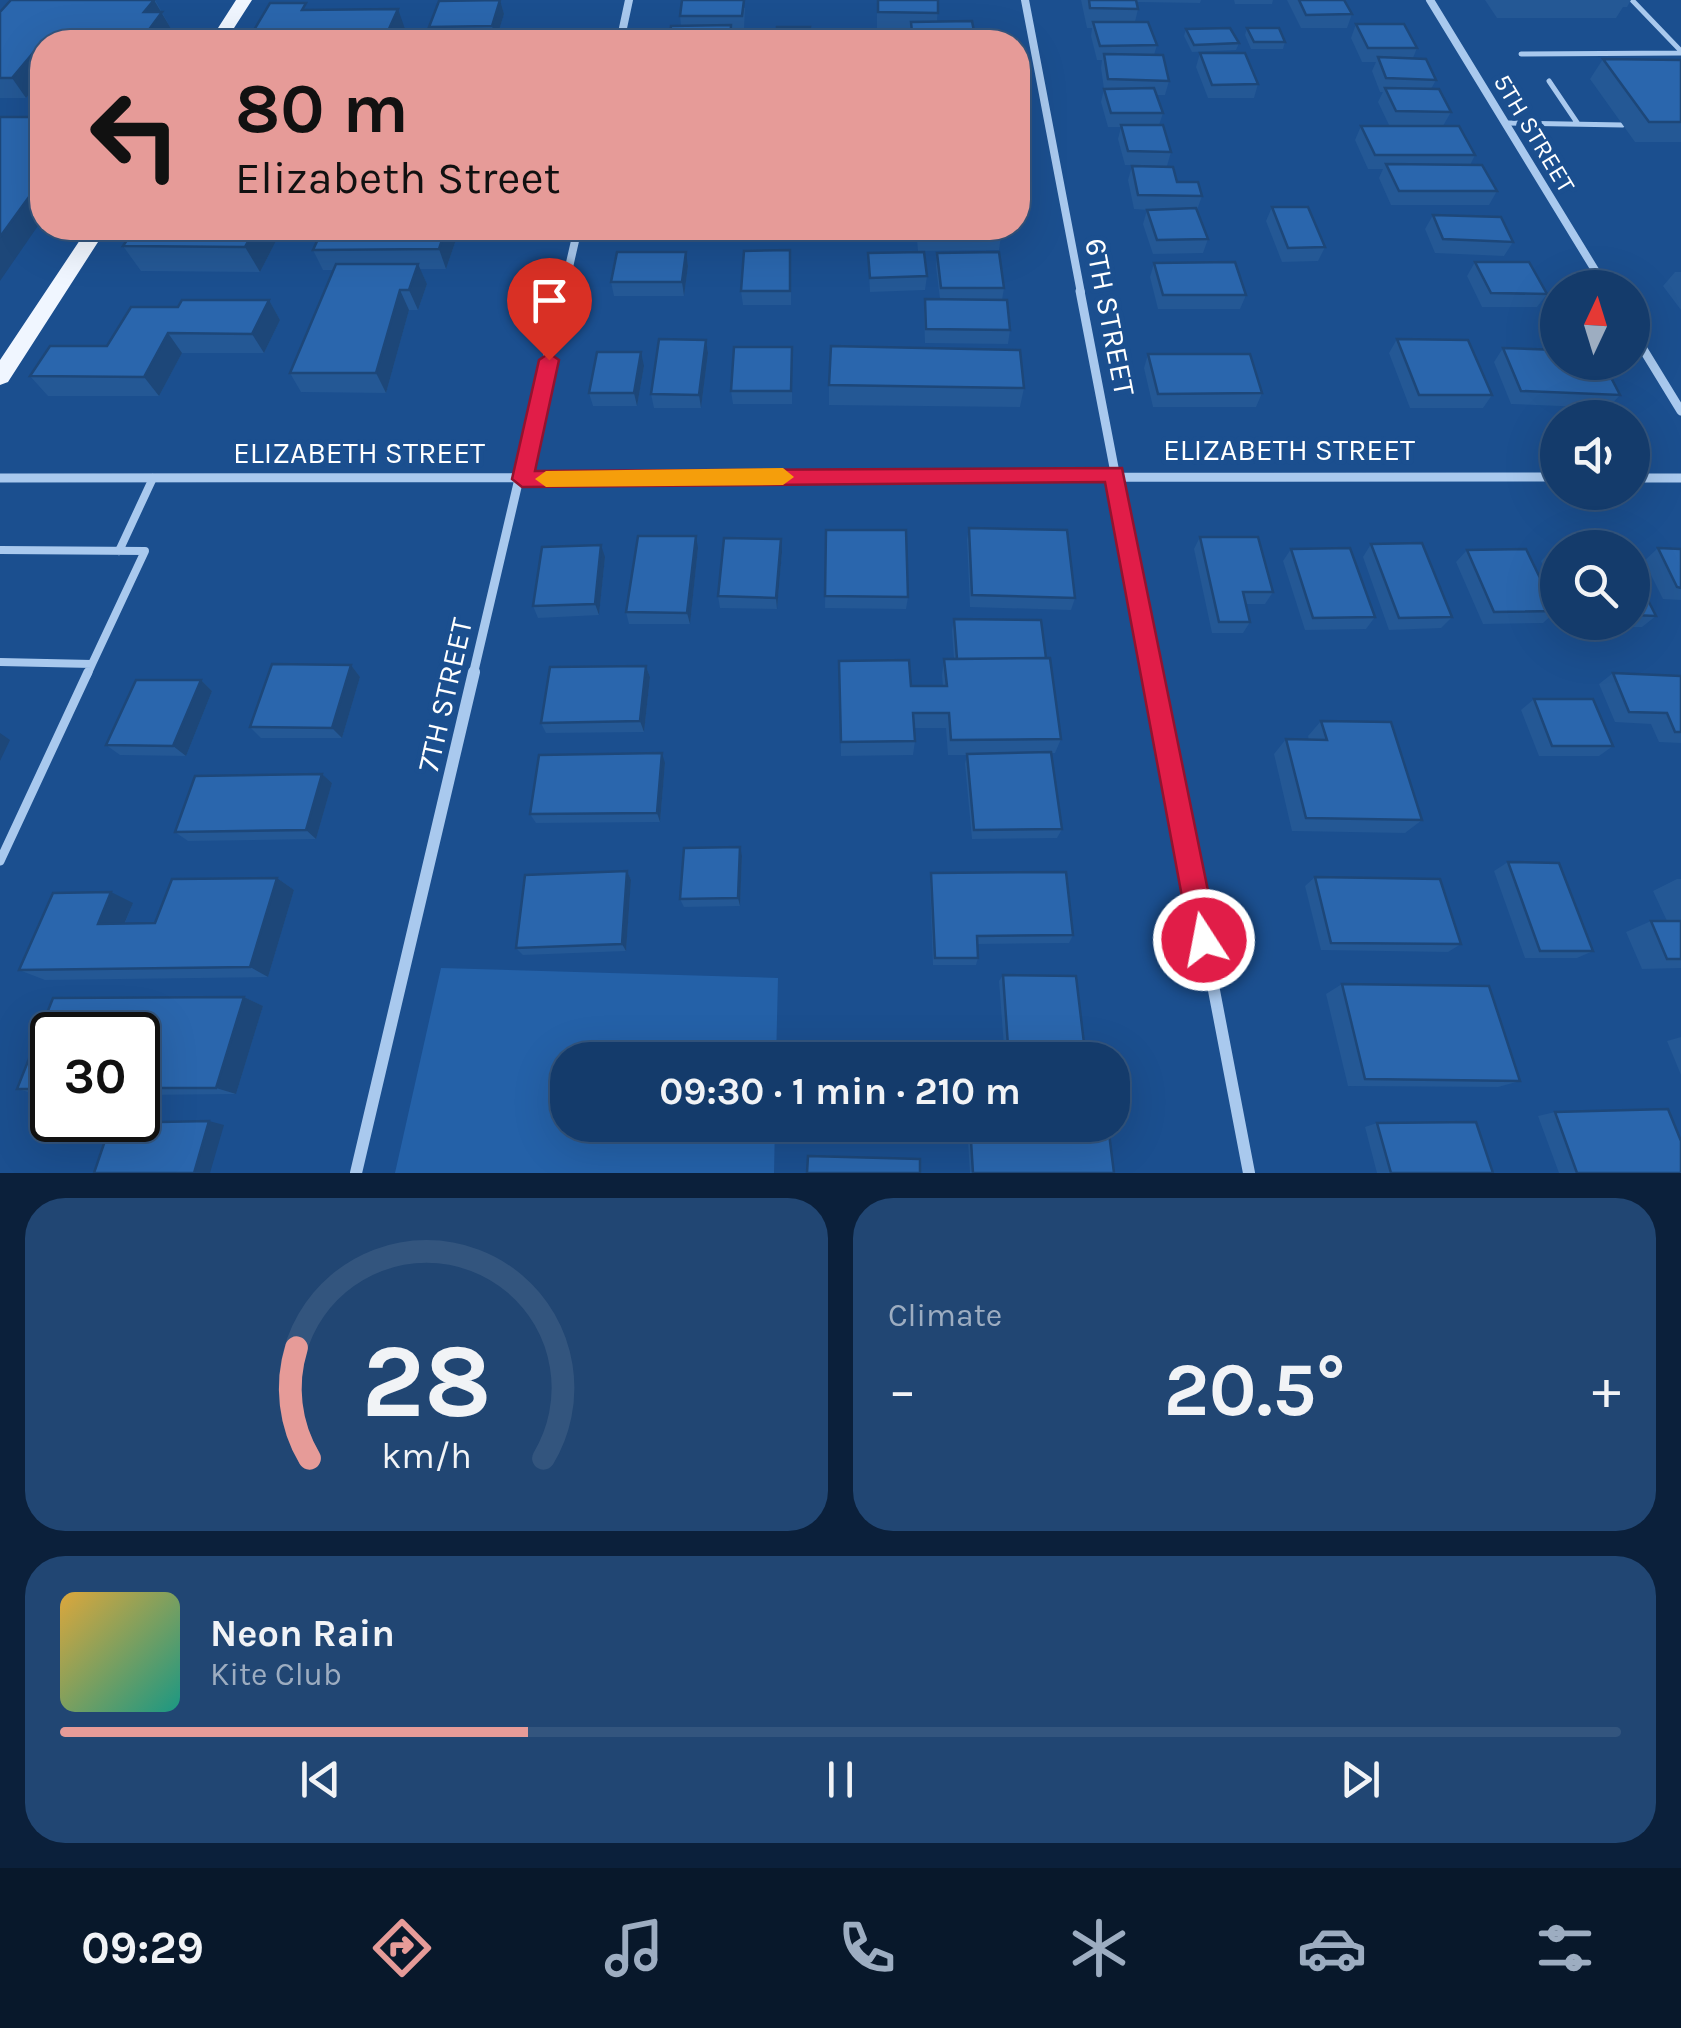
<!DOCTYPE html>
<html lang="en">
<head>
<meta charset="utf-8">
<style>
	:root { --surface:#143b6b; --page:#214673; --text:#f1f3f6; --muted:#9dadc1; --line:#33557e; --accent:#e69b98 }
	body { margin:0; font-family:Karla,sans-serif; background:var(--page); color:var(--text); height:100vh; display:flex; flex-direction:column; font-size:38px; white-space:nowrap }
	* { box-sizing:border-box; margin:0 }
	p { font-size:32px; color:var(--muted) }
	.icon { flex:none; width:55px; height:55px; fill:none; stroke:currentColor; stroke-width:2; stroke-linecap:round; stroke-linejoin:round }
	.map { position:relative; height:1173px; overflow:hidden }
	.details { display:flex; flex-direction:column; gap:25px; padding:25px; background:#0b203b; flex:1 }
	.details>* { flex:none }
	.top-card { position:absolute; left:30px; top:30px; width:1000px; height:210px; border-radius:40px; box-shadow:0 10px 40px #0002,0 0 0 2px var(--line); background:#e69b98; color:#111; overflow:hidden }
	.needle { width:65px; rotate:4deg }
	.tools { position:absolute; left:1540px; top:270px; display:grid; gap:20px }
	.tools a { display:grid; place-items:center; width:110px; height:110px; border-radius:50%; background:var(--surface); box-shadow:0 10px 40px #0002,0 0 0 2px var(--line); font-size:50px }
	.speed { position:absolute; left:30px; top:1012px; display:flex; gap:20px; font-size:50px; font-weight:700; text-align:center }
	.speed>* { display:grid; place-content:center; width:130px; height:130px; border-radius:50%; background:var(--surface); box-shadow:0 10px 40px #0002,0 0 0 2px var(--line); line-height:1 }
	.speed .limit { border:5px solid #111; border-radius:15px; background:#fff; color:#111 }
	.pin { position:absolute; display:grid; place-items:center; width:85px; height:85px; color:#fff; margin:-102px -42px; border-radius:50% 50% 50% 0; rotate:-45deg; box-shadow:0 0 10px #0007 }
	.pin .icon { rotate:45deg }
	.me { position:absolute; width:110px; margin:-55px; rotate:349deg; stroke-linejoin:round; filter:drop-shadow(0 0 8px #0008) }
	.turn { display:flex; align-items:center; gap:35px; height:210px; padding:0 40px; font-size:45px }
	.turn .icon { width:130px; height:130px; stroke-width:2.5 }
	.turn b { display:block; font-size:70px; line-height:85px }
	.big { font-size:75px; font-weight:700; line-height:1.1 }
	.details .tile { flex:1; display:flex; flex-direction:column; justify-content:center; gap:15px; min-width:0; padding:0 35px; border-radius:40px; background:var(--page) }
	.details .dial { align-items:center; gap:0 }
	.dial svg { height:260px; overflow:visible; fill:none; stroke:var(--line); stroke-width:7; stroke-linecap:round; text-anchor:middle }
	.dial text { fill:var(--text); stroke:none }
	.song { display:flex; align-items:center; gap:30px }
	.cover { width:120px; height:120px; border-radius:15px; background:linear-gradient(135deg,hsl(40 70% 55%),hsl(170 70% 35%)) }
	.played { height:10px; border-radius:5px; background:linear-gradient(90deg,var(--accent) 30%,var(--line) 30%) }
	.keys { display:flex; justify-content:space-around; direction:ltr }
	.heat { display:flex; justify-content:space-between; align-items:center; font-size:55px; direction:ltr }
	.details .tiles { flex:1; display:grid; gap:25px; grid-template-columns:1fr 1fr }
	.tile:last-child { grid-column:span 2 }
	.trip { position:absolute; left:550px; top:1042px; width:580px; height:100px; border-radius:40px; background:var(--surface); box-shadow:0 10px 40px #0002,0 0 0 2px var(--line); font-weight:700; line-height:100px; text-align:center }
	.dock { display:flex; height:160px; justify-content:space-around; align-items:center; background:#08182b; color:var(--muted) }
	.dock .icon { width:70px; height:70px }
	.dock .current { color:var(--accent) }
	.dock b { font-size:45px; color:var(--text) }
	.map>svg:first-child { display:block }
</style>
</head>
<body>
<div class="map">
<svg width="1681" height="1173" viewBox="0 0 1681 1173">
	<rect width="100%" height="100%" fill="#1b4f8f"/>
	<path fill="#2461a8" d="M441,968L778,978L776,1060H568V1125H775L774,1173H395Z"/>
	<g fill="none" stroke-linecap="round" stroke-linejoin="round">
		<path stroke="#a9c9ee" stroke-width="5" d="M1632,0L1681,51
			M1521,54L1681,53
			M1549,81L1578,124
			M1505,123L1623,125"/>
		<path stroke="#a9c9ee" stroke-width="8" d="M0,550L145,551L92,664L0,662
			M119,551L153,478
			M87,675L92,664"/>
		<path stroke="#a9c9ee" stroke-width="9" d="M0,861L88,672"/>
		<path stroke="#a9c9ee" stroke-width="8" d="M1025,0L1081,293
			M1430,0L1606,288
			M620,42L629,0
			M563,293L578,228"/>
		<path stroke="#a9c9ee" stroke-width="9" d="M1080,291L1154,675
			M1632,331L1681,411
			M0,478L1558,477
			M1632,478H1681
			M473,675L563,291"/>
		<path stroke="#a9c9ee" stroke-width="12" d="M1153,672L1249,1173
			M356,1173L474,672"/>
		<path fill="#f0f6ff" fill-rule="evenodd" d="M236,0H252L225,42H209Z
			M88,228H107L8,382L0,385V360Z"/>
	</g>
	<path fill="#245895" d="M11,0H155L173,32L165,42H42V78L26,98H0V12Z
		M500,0L504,14L496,40H434L429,27Z
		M877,0H938L937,22L976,42H911L910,32H877Z
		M1081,0H1201L1200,3L1136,2L1138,9L1135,22L1157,45L1154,55L1169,81L1165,95H1157L1163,113L1159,125L1171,152L1167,166L1125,165L1118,139L1121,127H1108L1101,102L1104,89L1101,68L1102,60H1097L1091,36L1092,28H1087Z
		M1234,0H1273L1272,4H1235Z
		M1287,0H1344L1352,14L1347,28H1301Z
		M1485,0H1631L1627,7H1623L1616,18H1497Z
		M745,8L744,29L681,26L680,16Z
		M1356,24L1417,48L1413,58L1436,80L1431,89L1451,112L1443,126L1389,125L1378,102L1383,92H1380L1372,71L1376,62H1362L1351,38Z
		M1247,28L1285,42L1283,49H1251L1245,35Z
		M1186,29L1239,43L1236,50L1192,52L1184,36Z
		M1200,53L1258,84L1254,98H1208L1196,67Z
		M1603,59L1681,60V142H1635L1590,79Z
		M1361,126L1475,155L1470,165L1497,191L1489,205H1391L1379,178L1383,169H1368L1355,140Z
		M1132,166L1177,182L1202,196L1197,210L1208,239L1203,253L1153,254L1143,224L1147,210H1149L1134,209L1128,180Z
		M1272,207L1325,247L1318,261L1282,262L1266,221Z
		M1433,215L1513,242L1504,256L1435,253L1425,229Z
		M135,228H319L312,241H276L260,272L141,271L123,246Z
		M460,228L446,269H420L427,284L418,310H409L386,393L301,392L290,373L334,270H323L313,250Z
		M621,228H703L701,242H623Z
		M916,228H1000L1001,236L999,250L918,251Z
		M686,252L688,266L684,296H614L611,282Z
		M868,253L927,276L925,290L870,292Z
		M937,253L1004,288L1002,300L1010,330L1008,344L925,343L924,313L925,299H940L936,267Z
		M1475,262L1547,294L1537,307H1482L1467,276Z
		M1154,263L1246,295L1240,309H1158L1150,277Z
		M791,264V305H743L741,291Z
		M1675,272H1681V310L1663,286Z
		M269,300L280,320L264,353H182L159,396H48L30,376L107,346L178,307Z
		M1397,339L1492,395L1483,408H1410L1389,353Z
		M706,340L708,353L701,408H654L651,394Z
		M792,347V404H733L731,391Z
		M1503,348L1620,395L1608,408L1511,404L1494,362Z
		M1148,354L1262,393L1256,407H1153L1144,368Z
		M644,366L637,406H593L589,393Z
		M829,385L1024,388L1020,407L829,405Z
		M969,528L1075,598L1071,610L970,607L967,540Z
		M826,530L908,597L906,609L825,608Z
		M1200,537L1273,592L1265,604H1246L1250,622L1243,633H1212L1194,549Z
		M1371,544L1452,617L1441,628L1389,630L1363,557Z
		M698,548L690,624H629L626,612Z
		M1658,548L1681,549V600L1663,599L1644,561Z
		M1291,549L1375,617L1366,629L1305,630L1283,561Z
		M1553,549H1558V596L1541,561Z
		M1467,550L1556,611L1543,623L1483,624L1456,562Z
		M782,552L777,609L720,608L718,596Z
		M605,557L599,615L538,618L533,606Z
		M1632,569L1656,616L1642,627H1572L1570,622H1632Z
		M954,619L1046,658L1061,739L1055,753H1051L1062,829L1057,838L972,839L965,764L967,755H948L946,728H914L915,741L913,755L841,756L839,661L911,686H943L942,675L944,659H954L952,631Z
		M351,665L360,677L342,738H261L250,727Z
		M646,666L650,677L644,732L546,733L541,723Z
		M1613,673L1681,676V743L1659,742L1651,724L1615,722L1599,684Z
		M201,680L212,691L186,756L120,755L106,745Z
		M1534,699L1613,746L1599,756H1539L1521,710Z
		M1321,721L1422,820L1405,833L1292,831L1274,754L1286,739L1309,740L1308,736Z
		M665,763L660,822L536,823L530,814Z
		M322,774L332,783L316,839L188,841L175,832Z
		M742,856L740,906L684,907L680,899Z
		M1508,862L1593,951L1577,958H1525L1494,871Z
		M627,871L631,880L626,951L523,955L516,948Z
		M931,873L1073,935L1069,943L977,944L978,958L976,965H933L930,882Z
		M1315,877L1461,944L1448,952L1321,950L1305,886Z
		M277,878L294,890L268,977L45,980L19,970L133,903L125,923H155Z
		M1677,879H1681V968L1642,969L1626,932L1651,921H1667L1653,891Z
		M1003,975L1086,1060H1005L999,981Z
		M1342,984L1520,1081L1498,1087L1348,1086L1326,994Z
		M244,997L263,1006L236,1094L138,1095V1035H52V1096H44L17,1089L53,998Z
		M1681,1037V1075L1667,1041Z
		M1555,1112L1681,1173H1559L1538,1116Z
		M1377,1123L1493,1173H1377L1365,1127Z
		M967,1125H1108L1114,1173H970Z"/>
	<path fill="#1d4779" d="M154,0L173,32L165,42H149L145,35L144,12Z
		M500,0L504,14L496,40L492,26Z
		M398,9L405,29L399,42H383Z
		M38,47L42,53V78L26,98L12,78Z
		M42,179V220L0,281V237Z
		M256,228H268L276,241L260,272L245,247Z
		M305,228H319L312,241Z
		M446,228H460L446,269L439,249Z
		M686,252L688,266L684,296L682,282Z
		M418,264L427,284L418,310L409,290Z
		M400,290L409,310L386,393L376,373Z
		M269,300L280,320L264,353L252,334Z
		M168,333L182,353L159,396L144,377Z
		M706,340L708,353L701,408L699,395Z
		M641,352L644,366L637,406L634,393Z
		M696,536L698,548L690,624L687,613Z
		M781,539L782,552L777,609L776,598Z
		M601,545L605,557L599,615L595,604Z
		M351,665L360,677L342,738L332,728Z
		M646,666L650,677L644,732L640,721Z
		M201,680L212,691L186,756L173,746Z
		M0,733L10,740L0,761Z
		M662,753L665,763L660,822L657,813Z
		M322,774L332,783L316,839L306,830Z
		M740,847L742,856L740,906L738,898Z
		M627,871L631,880L626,951L622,944Z
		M277,878L294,890L268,977L250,967Z
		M111,892L133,903L120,934L98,924Z
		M244,997L263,1006L236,1094L216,1088Z
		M209,1121L224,1125L210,1173H194Z"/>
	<path fill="#2a66ad" stroke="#1d4779" stroke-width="2.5" d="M11,0H154L144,12H162L145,35H132L127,42H42V47H38L12,78H0V12Z
		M500,0L492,26L429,27L439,1Z
		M682,0H744L742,16H680Z
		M878,0H938V13L878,12Z
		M1089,0H1136L1138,9L1090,8Z
		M1299,0H1344L1352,14L1306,15Z
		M270,3H306L302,10L398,9L383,42H247Z
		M972,21L976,42H913L911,22Z
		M1093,22H1148L1157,45L1100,46Z
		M1356,24H1404L1417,48H1368Z
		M731,25L730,42H669L671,26Z
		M777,27H810L808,42H775Z
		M1230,28L1239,43L1194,45L1186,29Z
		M1247,28H1279L1285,42H1254Z
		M829,39L864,40L863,42H829Z
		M1200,53H1245L1258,84L1212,85Z
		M1104,54L1163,55L1169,81L1108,79Z
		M1378,57L1426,59L1436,80L1386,78Z
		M1603,59L1681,60V122H1649Z
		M1154,88L1163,113H1111L1104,89Z
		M1385,88L1439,89L1451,112L1396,111Z
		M0,117H42V179L0,237Z
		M1121,125H1163L1171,152L1128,151Z
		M1361,126H1459L1475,155H1375Z
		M1386,164L1482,165L1497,191H1399Z
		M1132,166L1173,167L1177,182H1198L1202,196L1138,195Z
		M1272,207H1308L1325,247L1288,248Z
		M1196,208L1208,239L1157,240L1147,210Z
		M1433,215L1501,217L1513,242L1443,239Z
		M135,228H256L245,247L123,246Z
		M323,228H446L439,249L313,250Z
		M918,228H1000L1001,236L919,237Z
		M790,250V291H741L744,251Z
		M617,252H686L682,282H611Z
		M924,252L927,276L870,278L868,253Z
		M999,252L1004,288H941L937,253Z
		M1235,262L1246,295H1163L1154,263Z
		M1475,262H1529L1547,294L1491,293Z
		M336,264H418L409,290H400L376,373H290Z
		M925,299L1007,300L1010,330L926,329Z
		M182,300H269L252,334L168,333L144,377L30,376L50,346H107L131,307H178Z
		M659,339L706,340L699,395L651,394Z
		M1397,339L1468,340L1492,395H1419Z
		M831,346L1020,350L1024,388L829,385Z
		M734,347H792L791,391H731Z
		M1503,348L1558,350V362H1603L1620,395L1521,391Z
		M597,352H641L634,393H589Z
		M1148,354H1250L1262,393L1158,394Z
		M969,528L1067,530L1075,598L972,595Z
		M826,530H906L908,597L825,596Z
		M638,536H696L687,613L626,612Z
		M1200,537H1258L1273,592H1243L1250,622H1219Z
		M724,538L781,539L776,598L718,596Z
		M1422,543L1452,617L1399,618L1371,544Z
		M601,545L595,604L533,606L542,547Z
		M1350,548L1375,617L1313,618L1291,549Z
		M1658,548L1681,549V588L1677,587Z
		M1526,549L1556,611L1494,612L1467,550Z
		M1632,569L1656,616L1632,615Z
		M954,619L1041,620L1046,658L957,659Z
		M1050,658L1061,739L951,740L949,713H913L915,741L841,742L839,661L909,660L911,686H947L944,659Z
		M272,664L351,665L332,728L250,727Z
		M646,666L640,721L541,723L550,667Z
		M1613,673L1681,676V732H1675L1667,713L1629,712Z
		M136,680H201L173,746L106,745Z
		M1534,699H1593L1613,746H1552Z
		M1321,721L1391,722L1422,820L1306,818L1286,739L1327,740Z
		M1051,752L1062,829L974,830L967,754Z
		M662,753L657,813L530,814L539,755Z
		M322,774L306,830L175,832L195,776Z
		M740,847L738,898L680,899L684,848Z
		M1508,862L1559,863L1593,951H1540Z
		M627,871L622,944L516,948L525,875Z
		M1066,872L1073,935L977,936L978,958H935L931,873Z
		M1315,877L1440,879L1461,944L1331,943Z
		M277,878L250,967L19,970L53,893L111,892L98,924L155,923L172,879Z
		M1651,921H1681V959H1667Z
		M1003,975L1076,976L1086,1060H1009Z
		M1342,984L1489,986L1520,1081L1365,1079Z
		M244,997L216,1088H138V1035H52V1089H17L53,998Z
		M1668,1109L1681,1141V1173H1577L1555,1112Z
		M209,1121L194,1173H94L111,1123Z
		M1476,1122L1493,1173H1391L1377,1123Z
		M970,1125H1108L1114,1173H973Z
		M808,1156L920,1159V1173H807Z"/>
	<path fill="#e11d48" stroke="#92132f" stroke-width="2.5" d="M549,353L559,360L535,471L1122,468L1218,940L1214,950L1204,954L1194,950L1190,940L1105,482L522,487L512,479L539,360Z"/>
	<path fill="#f59e0b" d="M783,468L794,477L783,485L546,487L535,479L546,471Z"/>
	<g text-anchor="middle" stroke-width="10" stroke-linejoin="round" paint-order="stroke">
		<g font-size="25" fill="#fff" stroke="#1b4f8f">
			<text transform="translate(1535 133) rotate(59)" y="9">5TH STREET</text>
		</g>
		<g font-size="30" fill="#fff" stroke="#1b4f8f">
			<text transform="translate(1110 317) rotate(79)" y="10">6TH STREET</text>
			<text x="1289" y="460">ELIZABETH STREET</text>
			<text x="359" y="463">ELIZABETH STREET</text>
			<text transform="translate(445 695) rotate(-77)" y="10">7TH STREET</text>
		</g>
	</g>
</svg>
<div class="tools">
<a><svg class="needle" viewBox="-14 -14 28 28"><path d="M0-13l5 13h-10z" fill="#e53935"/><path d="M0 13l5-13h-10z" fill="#9dadc1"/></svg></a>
<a><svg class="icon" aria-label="sound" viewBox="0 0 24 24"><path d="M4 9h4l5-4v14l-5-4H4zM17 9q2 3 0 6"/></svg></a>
<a><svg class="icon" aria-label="search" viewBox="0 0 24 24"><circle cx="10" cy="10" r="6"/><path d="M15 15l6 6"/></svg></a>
</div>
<div class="speed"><div class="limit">30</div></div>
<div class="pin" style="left:549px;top:360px;background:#d93025"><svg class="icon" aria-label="arrive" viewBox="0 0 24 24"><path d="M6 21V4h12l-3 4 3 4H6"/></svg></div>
<svg class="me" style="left:1204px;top:940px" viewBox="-20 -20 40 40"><circle r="17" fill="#e11d48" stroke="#fff" stroke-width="3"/><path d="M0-11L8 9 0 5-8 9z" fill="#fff"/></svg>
<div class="trip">09:30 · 1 min · 210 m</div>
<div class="top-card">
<div class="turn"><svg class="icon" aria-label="left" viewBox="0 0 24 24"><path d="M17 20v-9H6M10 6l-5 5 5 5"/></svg><div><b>80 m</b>Elizabeth Street</div></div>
</div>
</div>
<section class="details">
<div class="tiles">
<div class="tile dial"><svg viewBox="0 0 100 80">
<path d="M14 69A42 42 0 1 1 86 69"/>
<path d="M14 69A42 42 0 0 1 10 35" stroke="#e69b98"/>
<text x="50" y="56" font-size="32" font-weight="700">28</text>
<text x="50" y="72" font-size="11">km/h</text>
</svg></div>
<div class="tile"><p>Climate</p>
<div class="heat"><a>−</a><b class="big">20.5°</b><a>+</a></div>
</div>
<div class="tile">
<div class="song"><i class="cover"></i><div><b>Neon Rain</b><p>Kite Club</p></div></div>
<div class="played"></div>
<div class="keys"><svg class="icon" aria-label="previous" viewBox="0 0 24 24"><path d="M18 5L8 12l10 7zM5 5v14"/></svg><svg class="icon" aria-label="pause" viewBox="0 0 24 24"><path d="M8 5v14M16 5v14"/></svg><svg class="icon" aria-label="next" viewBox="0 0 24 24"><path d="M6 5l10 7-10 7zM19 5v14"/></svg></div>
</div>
</div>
</section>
<nav class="dock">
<b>09:29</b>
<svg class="icon current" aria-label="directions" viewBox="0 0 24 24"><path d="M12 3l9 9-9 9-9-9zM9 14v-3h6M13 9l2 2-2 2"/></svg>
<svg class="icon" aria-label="music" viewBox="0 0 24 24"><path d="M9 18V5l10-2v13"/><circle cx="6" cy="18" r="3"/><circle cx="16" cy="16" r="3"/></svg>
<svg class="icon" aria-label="phone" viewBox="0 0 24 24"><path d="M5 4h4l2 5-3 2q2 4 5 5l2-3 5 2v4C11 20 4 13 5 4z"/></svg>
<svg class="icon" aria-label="climate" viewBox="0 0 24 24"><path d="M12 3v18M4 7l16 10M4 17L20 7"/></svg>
<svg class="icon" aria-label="car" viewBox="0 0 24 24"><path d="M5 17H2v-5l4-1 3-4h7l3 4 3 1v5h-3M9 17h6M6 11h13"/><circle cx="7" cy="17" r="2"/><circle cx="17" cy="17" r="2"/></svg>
<svg class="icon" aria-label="filters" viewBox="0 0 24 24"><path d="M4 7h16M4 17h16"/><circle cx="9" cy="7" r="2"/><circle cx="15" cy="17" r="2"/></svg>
</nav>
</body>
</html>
